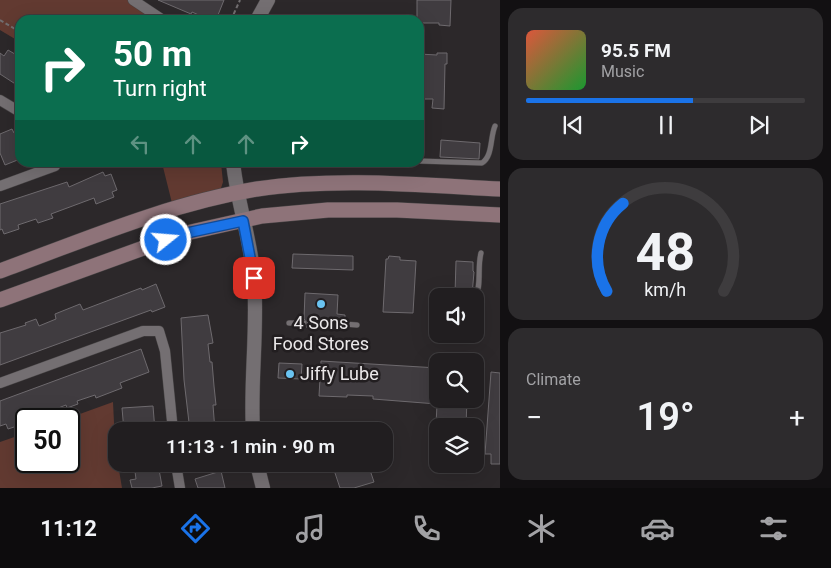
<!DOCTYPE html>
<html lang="en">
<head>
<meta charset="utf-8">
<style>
	:root { --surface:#211e20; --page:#2d2b2d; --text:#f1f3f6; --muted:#a2a2a5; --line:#3e3c3e; --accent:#1a73e8 }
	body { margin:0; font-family:Roboto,sans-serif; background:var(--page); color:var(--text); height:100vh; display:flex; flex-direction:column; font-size:19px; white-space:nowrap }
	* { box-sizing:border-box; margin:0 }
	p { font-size:16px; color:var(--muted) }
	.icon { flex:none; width:28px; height:28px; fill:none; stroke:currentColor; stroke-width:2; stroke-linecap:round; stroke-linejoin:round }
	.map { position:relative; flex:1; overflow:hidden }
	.details { display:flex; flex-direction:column; gap:8px; padding:8px; background:#121012; width:331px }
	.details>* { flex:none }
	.top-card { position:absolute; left:15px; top:15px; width:409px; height:152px; border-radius:15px; box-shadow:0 5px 20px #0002,0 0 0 1px var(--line); background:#0b6e4f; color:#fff; overflow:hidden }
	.controls { position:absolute; left:429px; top:288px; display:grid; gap:10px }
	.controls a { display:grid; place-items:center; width:55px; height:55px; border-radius:10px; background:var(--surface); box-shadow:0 5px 20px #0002,0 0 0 1px var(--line); font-size:25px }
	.speed { position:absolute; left:15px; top:408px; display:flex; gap:10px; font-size:25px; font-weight:700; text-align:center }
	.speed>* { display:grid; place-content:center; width:65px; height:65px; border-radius:50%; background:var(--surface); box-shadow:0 5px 20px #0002,0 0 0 1px var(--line); line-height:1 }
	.speed .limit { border:2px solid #111; border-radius:8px; background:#fff; color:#111 }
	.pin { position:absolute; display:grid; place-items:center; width:42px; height:42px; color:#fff; margin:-21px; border-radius:10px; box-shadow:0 2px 8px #0006 }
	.me { position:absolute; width:55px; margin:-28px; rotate:73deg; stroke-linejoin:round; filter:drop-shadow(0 0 4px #0008) }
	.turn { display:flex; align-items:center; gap:18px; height:105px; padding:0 15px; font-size:22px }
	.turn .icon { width:65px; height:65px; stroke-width:2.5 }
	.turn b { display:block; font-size:35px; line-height:42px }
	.lanes { display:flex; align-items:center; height:48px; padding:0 15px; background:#0003; justify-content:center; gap:25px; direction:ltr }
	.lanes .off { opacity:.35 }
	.big { font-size:38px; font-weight:600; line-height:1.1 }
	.details .tile { flex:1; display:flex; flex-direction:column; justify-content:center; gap:8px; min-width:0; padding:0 18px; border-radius:15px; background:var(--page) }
	.details .dial { align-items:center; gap:0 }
	.dial svg { height:130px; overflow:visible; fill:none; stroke:var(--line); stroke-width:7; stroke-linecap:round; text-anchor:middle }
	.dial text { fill:var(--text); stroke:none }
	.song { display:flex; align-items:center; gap:15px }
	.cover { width:60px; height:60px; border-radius:8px; background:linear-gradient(135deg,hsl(10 70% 55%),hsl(130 70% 35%)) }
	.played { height:5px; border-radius:2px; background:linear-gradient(90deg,var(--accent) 60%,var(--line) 60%) }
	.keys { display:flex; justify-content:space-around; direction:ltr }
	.heat { display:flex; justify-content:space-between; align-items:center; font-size:28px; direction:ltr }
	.trip { position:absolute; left:108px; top:422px; width:285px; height:50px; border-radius:15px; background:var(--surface); box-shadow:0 5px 20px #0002,0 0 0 1px var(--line); font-weight:600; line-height:50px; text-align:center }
	.tab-bar { display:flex; height:80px; justify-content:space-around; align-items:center; background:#0d0c0d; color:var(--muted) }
	.tab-bar .icon { width:35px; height:35px }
	.tab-bar .active { color:var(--accent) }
	.tab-bar b { font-size:22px; color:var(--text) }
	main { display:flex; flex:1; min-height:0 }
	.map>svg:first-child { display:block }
</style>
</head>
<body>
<main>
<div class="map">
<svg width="500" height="488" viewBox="0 0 500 488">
	<rect width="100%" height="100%" fill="#2c282a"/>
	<path fill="#623a31" d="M0,0H133L163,20H20V42L0,30Z
		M162,163H221L223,182L221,188L214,192L172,203Z
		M113,402L116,464H118L122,488H0V442L26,433V461H69V419H66Z"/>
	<path fill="#403c40" stroke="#6e6a6e" d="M158,0H224L216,20H210L192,12L191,14Z
		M417,0H451L450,26L439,25V23H419V20H417Z
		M8,50L20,57V87L0,74V53L4,56Z
		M437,53H447V64H445L444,109L432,108L433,99H419V54L437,55Z
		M12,129L14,133L20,131V159L5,165L0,153V134Z
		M441,140L480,143L479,159L440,157Z
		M103,172L105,176L111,174L117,190L112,192L114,197L96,204L94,198L51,214L53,218L38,223L36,219L18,225L19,229L4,234L2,229L0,230V204L67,182L69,187Z
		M293,254L353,256V270L292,268Z
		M389,256L400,257V260L416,261L413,313L383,312L386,259H388Z
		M456,261L473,262V271L474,272L472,295L455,294Z
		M156,284L165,307L152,312L151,310L0,365V333L26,325L25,323L36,319L39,326L56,319L55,314L80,304L83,310L141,288L142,290Z
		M305,293L338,295L337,314L345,315V320L341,321L340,324L344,329L306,327L308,323L304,319Z
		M208,315L213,343L208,344L210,362H212L214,386L216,405H213L215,431H190L184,380L181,318Z
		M141,349L149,372L120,383L122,388L96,398L95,395L77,401L78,404L67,408L66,405L48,412L49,415L38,419L35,413L18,421L20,425L8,429L6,424L0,426V401Z
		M321,361L438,368V399H467L466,426L436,425L437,404L373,399V396L347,395V397L319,396Z
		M279,363L302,364L301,379L278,378Z
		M491,372L500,373V464H491V454H485Z
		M153,406L155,431H124L122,408Z
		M134,464H158L162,486L152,488H132L130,480L136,479Z
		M332,464H368L374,482L354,488H340Z
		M221,471L225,488H198L195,479Z"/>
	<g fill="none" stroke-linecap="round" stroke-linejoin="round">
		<g stroke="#484546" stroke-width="6">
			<path id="service" d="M419,161L482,163C493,156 490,137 495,126
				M475,299C482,285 477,268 481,253
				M289,323H304
				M344,324L357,325"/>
		</g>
		<g stroke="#484546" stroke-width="11">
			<path id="minor" d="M133,0L163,20
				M0,100L20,112
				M0,186L55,166L57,162
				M0,383L143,331H159L165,351L173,431
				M176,464L180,488"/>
		</g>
		<g stroke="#484546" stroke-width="15">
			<path id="tertiary" d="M257,20L268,0
				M233,162C237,202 251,240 254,279C258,330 250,381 253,431
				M257,464L263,488"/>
		</g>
		<g stroke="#484546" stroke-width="16">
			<path id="secondary" d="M0,271C84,240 168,204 257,189C335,177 421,185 500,189
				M0,300L182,234L262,216L328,210H397L500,215"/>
		</g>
		<path stroke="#726e70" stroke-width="2" stroke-dasharray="4 2.5" stroke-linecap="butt" d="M0,20L20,32
			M95,20L100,18L109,20
			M231,20L240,0"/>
		<use href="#service" stroke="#746f72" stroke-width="5"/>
		<use href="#minor" stroke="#746f72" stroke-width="10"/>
		<use href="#tertiary" stroke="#746f72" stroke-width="14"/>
		<use href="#secondary" stroke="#8e7379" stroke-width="15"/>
	</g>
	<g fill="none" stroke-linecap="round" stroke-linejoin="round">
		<g stroke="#114b97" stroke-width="12">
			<path id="route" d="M166,240L182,234L243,221L254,278"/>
		</g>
		<use href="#route" stroke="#1a73e8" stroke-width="9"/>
	</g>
	<g fill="#6ac3f1" stroke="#221e20" stroke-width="2">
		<circle cx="321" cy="304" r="5"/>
		<circle cx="290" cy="374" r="5"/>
	</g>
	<g text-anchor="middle" stroke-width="5" stroke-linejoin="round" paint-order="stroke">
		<g font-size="18" fill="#ebe8e9" stroke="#221e20">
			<text x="321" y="329">4 Sons<tspan x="321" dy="21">Food Stores</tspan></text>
			<text x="300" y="380" text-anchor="start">Jiffy Lube</text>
		</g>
	</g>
</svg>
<div class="controls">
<a><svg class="icon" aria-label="sound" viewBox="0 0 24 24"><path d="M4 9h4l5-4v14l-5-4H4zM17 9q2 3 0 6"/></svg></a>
<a><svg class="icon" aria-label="search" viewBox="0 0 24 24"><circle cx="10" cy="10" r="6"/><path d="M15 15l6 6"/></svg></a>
<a><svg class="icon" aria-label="layers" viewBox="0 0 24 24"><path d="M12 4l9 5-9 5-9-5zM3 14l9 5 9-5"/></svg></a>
</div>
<div class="speed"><div class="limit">50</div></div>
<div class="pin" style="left:254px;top:278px;background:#d93025"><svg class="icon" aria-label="arrive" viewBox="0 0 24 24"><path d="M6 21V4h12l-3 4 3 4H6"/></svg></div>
<svg class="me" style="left:166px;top:240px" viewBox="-20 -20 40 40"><circle r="17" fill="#1a73e8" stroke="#fff" stroke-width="3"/><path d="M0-11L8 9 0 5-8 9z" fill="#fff"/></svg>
<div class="trip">11:13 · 1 min · 90 m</div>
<div class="top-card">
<div class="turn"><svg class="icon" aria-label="right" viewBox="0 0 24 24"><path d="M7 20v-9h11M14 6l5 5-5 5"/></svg><div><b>50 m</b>Turn right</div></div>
<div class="lanes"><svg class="icon off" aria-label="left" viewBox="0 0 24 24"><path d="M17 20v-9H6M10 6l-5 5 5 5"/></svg><svg class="icon off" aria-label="ahead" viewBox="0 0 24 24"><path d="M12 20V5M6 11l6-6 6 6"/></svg><svg class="icon off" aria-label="ahead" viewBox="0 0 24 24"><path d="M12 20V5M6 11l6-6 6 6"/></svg><svg class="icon" aria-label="right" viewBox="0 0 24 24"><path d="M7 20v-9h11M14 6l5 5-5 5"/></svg></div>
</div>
</div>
<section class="details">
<div class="tile">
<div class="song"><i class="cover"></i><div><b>95.5 FM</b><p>Music</p></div></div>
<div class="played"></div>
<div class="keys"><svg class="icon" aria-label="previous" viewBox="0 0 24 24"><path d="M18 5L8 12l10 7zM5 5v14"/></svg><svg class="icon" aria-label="pause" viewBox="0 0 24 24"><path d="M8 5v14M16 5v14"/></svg><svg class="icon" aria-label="next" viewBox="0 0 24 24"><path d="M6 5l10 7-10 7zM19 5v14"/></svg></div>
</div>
<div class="tile dial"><svg viewBox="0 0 100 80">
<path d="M14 69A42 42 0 1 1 86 69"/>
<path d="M14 69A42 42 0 0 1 24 15" stroke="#1a73e8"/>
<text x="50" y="56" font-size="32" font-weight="700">48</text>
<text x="50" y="72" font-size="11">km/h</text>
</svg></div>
<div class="tile"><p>Climate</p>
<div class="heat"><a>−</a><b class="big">19°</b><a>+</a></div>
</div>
</section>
</main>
<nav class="tab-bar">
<b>11:12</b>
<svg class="icon active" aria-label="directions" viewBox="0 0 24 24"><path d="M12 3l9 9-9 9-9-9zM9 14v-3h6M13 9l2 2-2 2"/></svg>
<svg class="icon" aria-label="music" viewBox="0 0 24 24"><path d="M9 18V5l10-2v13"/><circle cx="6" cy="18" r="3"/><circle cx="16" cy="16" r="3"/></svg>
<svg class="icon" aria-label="phone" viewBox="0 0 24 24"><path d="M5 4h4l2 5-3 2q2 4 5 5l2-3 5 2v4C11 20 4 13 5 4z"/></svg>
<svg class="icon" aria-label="climate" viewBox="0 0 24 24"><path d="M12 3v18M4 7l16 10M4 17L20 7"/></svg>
<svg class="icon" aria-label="car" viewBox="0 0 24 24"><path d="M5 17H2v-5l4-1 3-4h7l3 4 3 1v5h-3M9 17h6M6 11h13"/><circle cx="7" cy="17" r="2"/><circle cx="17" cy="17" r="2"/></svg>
<svg class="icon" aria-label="filters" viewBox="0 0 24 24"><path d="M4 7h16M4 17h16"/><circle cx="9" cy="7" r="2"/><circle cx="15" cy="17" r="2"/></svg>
</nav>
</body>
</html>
